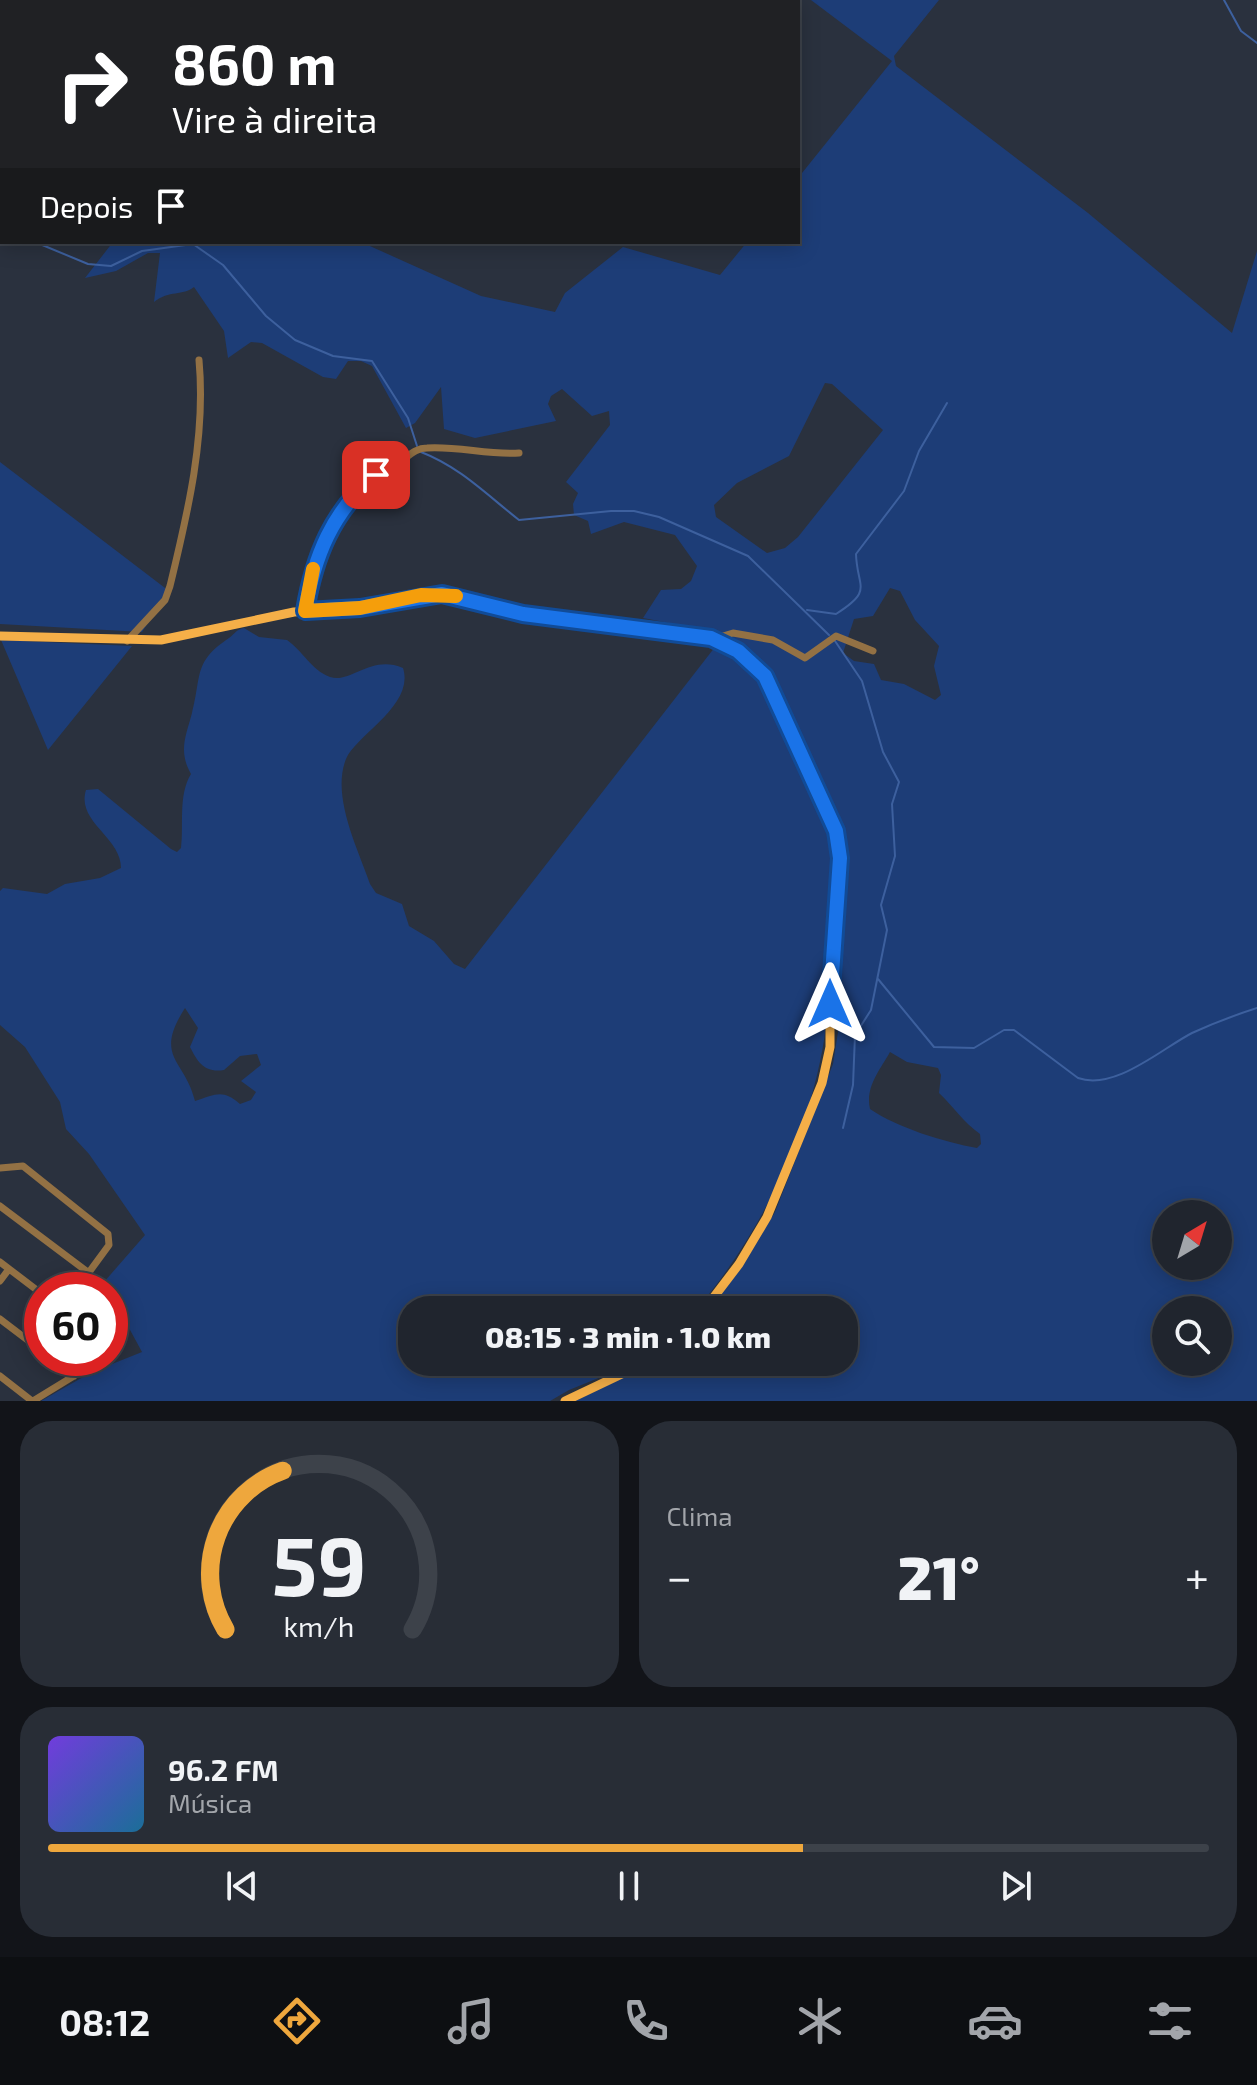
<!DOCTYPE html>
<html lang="pt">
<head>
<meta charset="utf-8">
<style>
	:root { --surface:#20252e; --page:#282d36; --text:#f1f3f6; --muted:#a2a5aa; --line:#3d424a; --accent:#eea73d }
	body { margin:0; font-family:"Exo 2",sans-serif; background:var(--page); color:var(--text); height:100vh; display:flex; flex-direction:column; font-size:30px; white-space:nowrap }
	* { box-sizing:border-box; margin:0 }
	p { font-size:26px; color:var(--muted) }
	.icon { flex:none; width:44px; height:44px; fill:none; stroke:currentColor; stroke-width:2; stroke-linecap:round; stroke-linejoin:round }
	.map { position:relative; height:1401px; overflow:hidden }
	.panel { display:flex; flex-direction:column; gap:20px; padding:20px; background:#121419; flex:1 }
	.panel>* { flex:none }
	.top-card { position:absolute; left:0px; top:0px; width:800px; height:244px; box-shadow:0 4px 20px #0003,0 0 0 2px var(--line); background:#202124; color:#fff; overflow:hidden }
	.needle { width:52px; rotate:38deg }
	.tools { position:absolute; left:1152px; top:1200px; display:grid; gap:16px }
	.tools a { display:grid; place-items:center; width:80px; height:80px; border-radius:50%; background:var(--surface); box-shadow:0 4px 20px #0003,0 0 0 2px var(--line); font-size:40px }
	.speed { position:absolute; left:24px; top:1272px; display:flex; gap:16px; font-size:40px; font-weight:700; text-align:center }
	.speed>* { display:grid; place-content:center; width:104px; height:104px; border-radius:50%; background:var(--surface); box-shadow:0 4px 20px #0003,0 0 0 2px var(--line); line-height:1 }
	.speed .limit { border:12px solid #d22; background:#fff; color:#111 }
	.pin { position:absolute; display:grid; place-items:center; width:68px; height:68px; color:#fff; margin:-34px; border-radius:16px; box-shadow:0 4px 12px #0006 }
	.me { position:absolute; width:88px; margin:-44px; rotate:0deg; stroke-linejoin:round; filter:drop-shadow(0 0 6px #0008) }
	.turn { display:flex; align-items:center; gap:28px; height:168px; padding:0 40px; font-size:36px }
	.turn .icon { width:104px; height:104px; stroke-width:2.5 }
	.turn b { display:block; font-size:56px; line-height:68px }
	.then { display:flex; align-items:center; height:76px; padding:0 40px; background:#0003; gap:16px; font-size:30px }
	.big { font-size:60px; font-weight:800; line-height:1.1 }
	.panel .tile { flex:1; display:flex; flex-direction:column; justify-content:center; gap:12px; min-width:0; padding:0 28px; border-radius:32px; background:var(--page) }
	.panel .dial { align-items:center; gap:0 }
	.dial svg { height:208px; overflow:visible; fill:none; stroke:var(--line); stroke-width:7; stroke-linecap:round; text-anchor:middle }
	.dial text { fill:var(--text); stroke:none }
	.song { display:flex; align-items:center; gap:24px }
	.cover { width:96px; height:96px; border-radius:12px; background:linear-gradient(135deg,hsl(260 70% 55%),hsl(200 70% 35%)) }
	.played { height:8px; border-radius:4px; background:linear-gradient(90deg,var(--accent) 65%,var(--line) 65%) }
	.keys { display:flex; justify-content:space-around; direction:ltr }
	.heat { display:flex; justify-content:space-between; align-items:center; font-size:44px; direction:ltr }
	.panel .tiles { flex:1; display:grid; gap:20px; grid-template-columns:1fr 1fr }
	.tile:last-child { grid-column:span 2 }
	.trip { position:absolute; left:398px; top:1296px; width:460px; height:80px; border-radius:32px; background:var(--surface); box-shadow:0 4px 20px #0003,0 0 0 2px var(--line); font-weight:800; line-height:80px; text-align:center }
	.tabs { display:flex; height:128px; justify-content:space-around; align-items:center; background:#0d0f12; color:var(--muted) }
	.tabs .icon { width:56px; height:56px }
	.tabs .on { color:var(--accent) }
	.tabs b { font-size:36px; color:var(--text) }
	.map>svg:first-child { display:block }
</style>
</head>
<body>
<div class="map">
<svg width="1257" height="1401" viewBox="0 0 1257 1401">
	<rect width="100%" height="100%" fill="#2a313e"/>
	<path fill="#1d3d77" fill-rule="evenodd" d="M336,0H627L339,2Z
		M811,0H939L894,56L896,66L1088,213L1232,333L1257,251V1401H575L655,1362H844V1310H709L743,1265L775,1212L833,1064L838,1032V951L849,852L839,814L775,683L762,663L737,644L711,631L643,618L661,590L681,589L691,581L697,566L675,535L624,522L591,534L588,521L574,515L573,504L578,493L566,482L610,425L609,411L592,416L562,389L551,396L548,404L556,421L475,438L444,429L441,387L415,423L406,428L372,366L361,361H348L336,379L323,377L262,343L251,342L228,358L224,331L194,287C183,296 169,290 154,302L160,253H148L116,271L85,278L113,242H361L481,296L555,312L565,293L623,247L720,275L747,242H798V178L892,61ZM825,383L832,384L883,430L798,537L785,548L767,553L716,517L714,505L737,483L789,456ZM890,588L900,591L915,620L939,646L934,666L941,695L935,700L904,684L881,680L874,664L854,661L843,653L854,619L873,616ZM890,1052L907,1062L938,1068L941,1075L939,1093C954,1107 963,1122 980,1134L981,1144L977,1148C944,1142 898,1128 870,1109C865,1087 880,1070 890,1052ZM1166,1214H1218V1266H1166ZM1166,1310H1218V1362H1166Z
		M0,462L169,591L142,632L0,624Z
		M244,628L259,637L287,640C303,651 311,670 330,677C350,684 371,654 403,668C415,705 356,735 346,759C331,796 358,849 370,884L376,893L402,904L409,926L434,941L454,964L465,969L715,647C776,666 801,776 831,827C842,870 830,916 824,960C822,982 828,1004 826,1026C814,1126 761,1234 696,1310H412V1362H638L569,1390L550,1401H41L92,1372L142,1352L104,1282L145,1235L89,1154L66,1129L60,1102L25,1047L0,1025V891L3,888L47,894L65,884L100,878L121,868C121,837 76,822 86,790L98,789L171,849L177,852L181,848C184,825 178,795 191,774C178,751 186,736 192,713C202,675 193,662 229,638C236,633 235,630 244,628ZM185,1008L198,1028L190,1047C198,1063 205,1073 224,1070L240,1056L257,1054L261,1065L241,1081L256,1092L251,1100L240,1104C223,1089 216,1094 195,1101C185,1059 153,1058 185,1008Z
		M1,640L132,646L48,750Z"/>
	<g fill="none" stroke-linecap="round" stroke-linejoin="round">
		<path stroke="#3d609e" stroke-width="2" d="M1224,0L1241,31L1257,43
			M0,220L2,221
			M35,242L88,264L111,266L142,251L193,244L223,265L266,316L295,340L333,356L372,361L408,418L417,446
			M421,452C460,467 487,495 519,520L611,511H634L659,517L748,556L829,635
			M807,610L836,614C874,590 857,588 856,554L904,491L919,451L947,403
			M835,641L862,681L883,752L899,782L892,804L895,856L881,905L887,930L871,1010L855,1035L853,1085L843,1128
			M878,979L934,1047L974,1048L1004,1030H1014L1078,1078C1115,1091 1161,1049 1192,1033C1214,1023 1235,1015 1257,1008"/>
		<path stroke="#937144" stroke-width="7" d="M305,611C318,536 335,502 400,462C409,456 415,448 427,448C458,446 488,455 519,453
			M713,639L733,633L773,640L805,658L836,636L873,651
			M127,641L165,600L170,586C188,512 206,436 199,360
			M0,1168L23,1166L108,1234L109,1245L76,1290
			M0,1206L89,1273
			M0,1262L42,1294
			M0,1281L9,1269
			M0,1319L42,1351
			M51,1358L74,1376
			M0,1376L32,1401
			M33,1401L82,1371L85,1358"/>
		<path stroke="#f5af48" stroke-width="9" d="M0,636L161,640L294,612L360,608L442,594L523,614L688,633C712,638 736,646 755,664C784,692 818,790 836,831L839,846L830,964V1047L822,1083L767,1217L739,1264L704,1310
			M565,1401L647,1362"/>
	</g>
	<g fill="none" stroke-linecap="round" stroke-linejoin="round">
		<g stroke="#114b97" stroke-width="20">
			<path id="route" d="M376,475C332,511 314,557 305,611L360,608L442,594L523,614L711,638L738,651L765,676L836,831L840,858L830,1004"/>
		</g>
		<use href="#route" stroke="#1a73e8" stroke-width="14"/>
		<path stroke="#f59e0b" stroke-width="14" d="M313,569L305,611L360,608L421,595L456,596"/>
	</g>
</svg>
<div class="tools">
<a><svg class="needle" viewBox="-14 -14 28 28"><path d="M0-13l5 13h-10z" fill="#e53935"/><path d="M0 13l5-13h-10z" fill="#a2a5aa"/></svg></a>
<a><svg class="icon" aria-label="search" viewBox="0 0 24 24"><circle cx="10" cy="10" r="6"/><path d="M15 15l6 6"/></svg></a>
</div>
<div class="speed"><div class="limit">60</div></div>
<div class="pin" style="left:376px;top:475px;background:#d93025"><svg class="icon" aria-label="arrive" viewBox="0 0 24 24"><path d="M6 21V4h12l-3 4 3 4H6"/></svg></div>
<svg class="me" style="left:830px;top:1004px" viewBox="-20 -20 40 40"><path d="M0-17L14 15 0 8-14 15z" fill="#1a73e8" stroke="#fff" stroke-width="4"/></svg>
<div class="trip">08:15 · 3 min · 1.0 km</div>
<div class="top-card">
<div class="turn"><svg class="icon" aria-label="right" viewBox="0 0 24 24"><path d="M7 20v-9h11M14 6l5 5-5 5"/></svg><div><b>860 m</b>Vire à direita</div></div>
<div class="then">Depois<svg class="icon" aria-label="arrive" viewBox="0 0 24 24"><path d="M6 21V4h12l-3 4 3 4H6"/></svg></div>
</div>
</div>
<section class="panel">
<div class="tiles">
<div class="tile dial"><svg viewBox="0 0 100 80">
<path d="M14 69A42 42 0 1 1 86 69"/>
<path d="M14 69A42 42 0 0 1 36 8" stroke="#eea73d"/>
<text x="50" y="56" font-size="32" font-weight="700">59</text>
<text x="50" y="72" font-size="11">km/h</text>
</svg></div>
<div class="tile"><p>Clima</p>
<div class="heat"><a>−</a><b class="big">21°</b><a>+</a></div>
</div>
<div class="tile">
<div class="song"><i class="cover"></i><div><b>96.2 FM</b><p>Música</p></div></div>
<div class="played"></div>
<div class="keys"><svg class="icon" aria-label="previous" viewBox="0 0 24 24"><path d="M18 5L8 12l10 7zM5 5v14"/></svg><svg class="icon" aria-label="pause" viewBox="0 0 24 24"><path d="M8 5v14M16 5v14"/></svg><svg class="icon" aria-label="next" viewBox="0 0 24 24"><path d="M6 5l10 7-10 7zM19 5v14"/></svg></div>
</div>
</div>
</section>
<nav class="tabs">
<b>08:12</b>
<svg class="icon on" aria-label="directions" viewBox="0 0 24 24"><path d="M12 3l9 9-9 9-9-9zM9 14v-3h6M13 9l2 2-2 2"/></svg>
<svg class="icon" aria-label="music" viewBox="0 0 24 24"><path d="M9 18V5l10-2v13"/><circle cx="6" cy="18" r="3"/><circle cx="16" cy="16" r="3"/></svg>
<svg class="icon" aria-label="phone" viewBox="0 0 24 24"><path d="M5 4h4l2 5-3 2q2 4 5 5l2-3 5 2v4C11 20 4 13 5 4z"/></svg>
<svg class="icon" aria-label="climate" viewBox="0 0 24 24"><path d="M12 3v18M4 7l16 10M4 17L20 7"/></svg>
<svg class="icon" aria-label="car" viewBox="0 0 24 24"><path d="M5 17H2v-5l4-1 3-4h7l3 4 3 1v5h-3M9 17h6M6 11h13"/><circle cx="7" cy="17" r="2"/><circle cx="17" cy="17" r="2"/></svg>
<svg class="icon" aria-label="filters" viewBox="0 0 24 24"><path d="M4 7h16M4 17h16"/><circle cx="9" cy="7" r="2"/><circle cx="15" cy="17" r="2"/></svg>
</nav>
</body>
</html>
